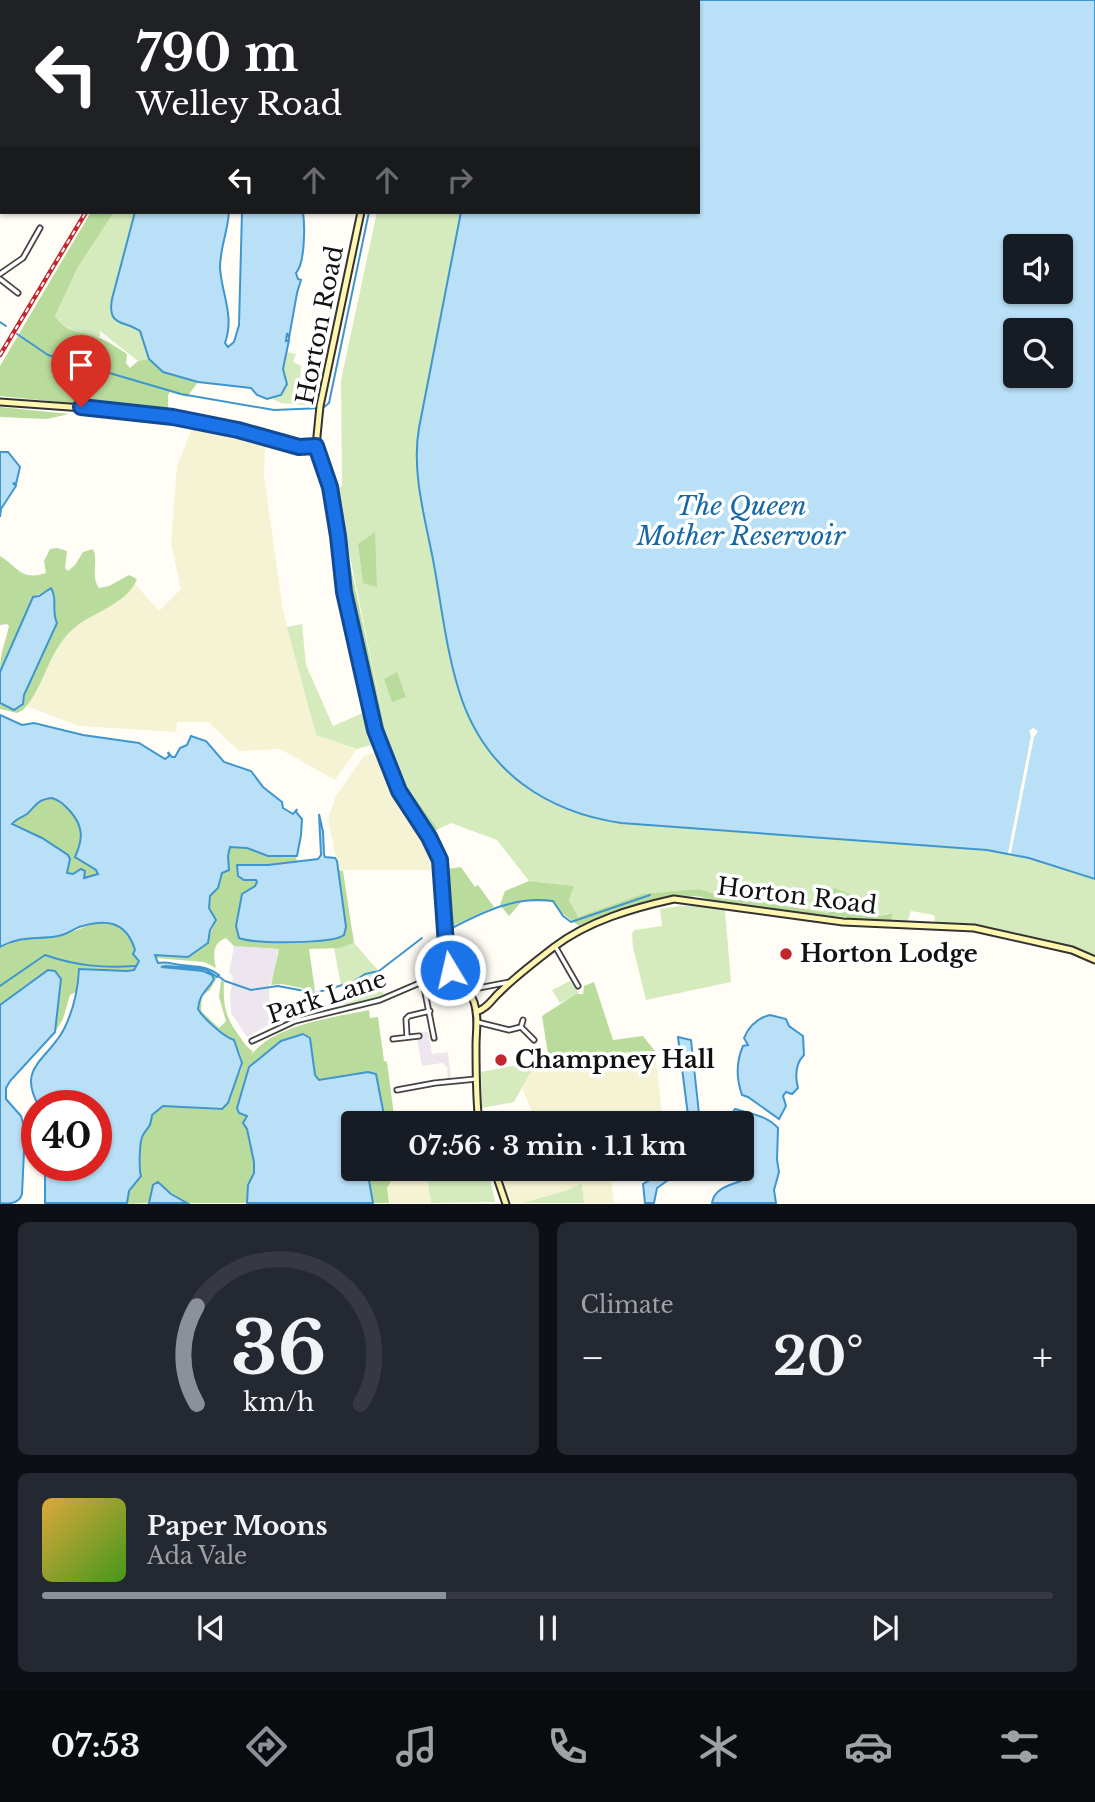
<!DOCTYPE html>
<html lang="en">
<head>
<meta charset="utf-8">
<style>
	:root { --surface:#171b24; --page:#242831; --text:#f1f3f6; --muted:#9ea1a6; --line:#363941; --accent:#8c9099 }
	body { margin:0; font-family:"Libre Baskerville",serif; background:var(--page); color:var(--text); height:100vh; display:flex; flex-direction:column; font-size:26px; white-space:nowrap }
	* { box-sizing:border-box; margin:0 }
	p { font-size:23px; color:var(--muted) }
	.icon { flex:none; width:38px; height:38px; fill:none; stroke:currentColor; stroke-width:2; stroke-linecap:round; stroke-linejoin:round }
	.map { position:relative; height:1204px; overflow:hidden }
	.panel { display:flex; flex-direction:column; gap:18px; padding:18px; background:#0d0f14; flex:1 }
	.panel>* { flex:none }
	.guide { position:absolute; left:0px; top:0px; width:700px; height:214px; box-shadow:0 2px 5px #0004; background:#202124; color:#fff; overflow:hidden }
	.buttons { position:absolute; left:1003px; top:234px; display:grid; gap:14px }
	.buttons a { display:grid; place-items:center; width:70px; height:70px; border-radius:7px; background:var(--surface); box-shadow:0 2px 5px #0004; font-size:35px }
	.speed { position:absolute; left:21px; top:1090px; display:flex; gap:14px; font-size:35px; font-weight:700; text-align:center }
	.speed>* { display:grid; place-content:center; width:91px; height:91px; border-radius:50%; background:var(--surface); box-shadow:0 2px 5px #0004; line-height:1 }
	.speed .limit { border:10px solid #d22; background:#fff; color:#111 }
	.pin { position:absolute; display:grid; place-items:center; width:60px; height:60px; color:#fff; margin:-72px -30px; border-radius:50% 50% 50% 0; rotate:-45deg; box-shadow:0 0 7px #0007 }
	.pin .icon { rotate:45deg }
	.me { position:absolute; width:77px; margin:-38px; rotate:351deg; stroke-linejoin:round; filter:drop-shadow(0 0 5px #0008) }
	.turn { display:flex; align-items:center; gap:24px; height:147px; padding:0 21px; font-size:32px }
	.turn .icon { width:91px; height:91px; stroke-width:2.5 }
	.turn b { display:block; font-size:49px; line-height:60px }
	.lanes { display:flex; align-items:center; height:66px; padding:0 21px; background:#0003; justify-content:center; gap:35px; direction:ltr }
	.lanes .off { opacity:.35 }
	.big { font-size:52px; font-weight:700; line-height:1.1 }
	.panel .tile { flex:1; display:flex; flex-direction:column; justify-content:center; gap:10px; min-width:0; padding:0 24px; border-radius:10px; background:var(--page) }
	.panel .dial { align-items:center; gap:0 }
	.dial svg { height:182px; overflow:visible; fill:none; stroke:var(--line); stroke-width:7; stroke-linecap:round; text-anchor:middle }
	.dial text { fill:var(--text); stroke:none }
	.song { display:flex; align-items:center; gap:21px }
	.cover { width:84px; height:84px; border-radius:10px; background:linear-gradient(135deg,hsl(40 70% 55%),hsl(100 70% 35%)) }
	.played { height:7px; border-radius:4px; background:linear-gradient(90deg,var(--accent) 40%,var(--line) 40%) }
	.keys { display:flex; justify-content:space-around; direction:ltr }
	.heat { display:flex; justify-content:space-between; align-items:center; font-size:38px; direction:ltr }
	.panel .tiles { flex:1; display:grid; gap:18px; grid-template-columns:1fr 1fr }
	.tile:last-child { grid-column:span 2 }
	.trip { position:absolute; left:341px; top:1111px; width:413px; height:70px; border-radius:7px; background:var(--surface); box-shadow:0 2px 5px #0004; font-weight:700; line-height:70px; text-align:center }
	.menu { display:flex; height:112px; justify-content:space-around; align-items:center; background:#090b0e; color:var(--muted) }
	.menu .icon { width:49px; height:49px }
	.menu .on { color:var(--accent) }
	.menu b { font-size:32px; color:var(--text) }
	.map>svg:first-child { display:block }
</style>
</head>
<body>
<div class="map">
<svg width="1095" height="1204" viewBox="0 0 1095 1204">
	<rect width="100%" height="100%" fill="#fffdf5"/>
	<path fill="#eee6ef" d="M234,946L280,949L277,953L275,972L269,986L270,1024L247,1037L231,1013L230,996L233,976L229,973Z
		M420,1032H428L432,1054L448,1052L451,1079H448L447,1067L442,1063L422,1066L417,1039L421,1038Z"/>
	<path fill="#f6f3d4" d="M192,428L265,445L264,476L283,611L316,735L357,749L335,780L280,749L239,751L208,722H177L176,732L79,726L27,706L61,642L75,626L119,599L135,584L159,611L181,589L171,543L177,466Z
		M375,752L393,797L434,852L436,870H338L328,818L336,796L364,756Z
		M655,1051L663,1123H537L522,1088L530,1073L611,1053Z
		M389,1169H426L431,1203H389L387,1187L392,1174Z
		M498,1169H610L614,1203H584L582,1183L565,1191L522,1203H512Z"/>
	<path fill="#d5ebbd" d="M0,0H139V2H2L0,121Z
		M114,212H135L110,311L127,326L137,327L140,331L149,359L138,361L100,331V337C82,334 66,331 55,316L78,267Z
		M377,212H461L417,437V470L457,684C474,739 511,790 568,810C585,816 604,819 621,823L987,850C1024,855 1060,866 1095,879V957C1042,938 991,926 935,922L934,915L911,911L907,922H891V913C873,918 856,920 843,903L855,897L835,889L833,910L828,913L718,895L698,889L577,917L569,900L574,886L529,881L497,840L451,823L438,829L406,786L389,748L336,488L342,486L341,380Z
		M287,352L296,354L293,362L301,366L300,381L313,385L311,397L305,405L281,403L272,399L286,379L283,369Z
		M302,624L306,665L333,726L365,712L374,744L357,749L316,735L287,627Z
		M681,906H702L725,910L731,982L646,1000L633,947L632,933L635,930L662,926L660,909Z
		M354,943L377,969L384,997L345,1008L334,948Z
		M570,981L579,993L560,1003L552,990Z
		M549,1059L550,1067L530,1073L514,1102L482,1108L481,1072Z
		M488,1169L495,1202L431,1203L426,1170Z
		M582,1183L584,1203H522L565,1191Z"/>
	<path fill="#b9dc9c" d="M91,212H114L78,267L55,316C69,336 83,330 102,339C111,343 119,349 127,354L126,363L130,368L138,361L149,359L170,375L198,382L187,397L170,392L168,395V413L0,396V366Z
		M0,407L69,414L47,419L0,417Z
		M375,532L377,587L363,583L358,544Z
		M346,545L389,748L406,786L438,829L431,833L398,781L380,735L351,591Z
		M57,548L67,551L65,568L68,571L75,565L83,552L93,549C99,562 90,576 99,588L109,586L129,575L137,579C127,605 91,612 72,630C48,652 44,688 23,710L17,713L0,709V703L14,710L21,707C23,702 24,697 26,692C39,660 62,623 52,588L33,597L0,672C0,652 5,644 9,626L7,624L0,625V556C19,568 21,581 46,573L44,561L50,549Z
		M397,672L406,697L392,702L384,679Z
		M52,798C61,801 64,805 71,812C83,826 84,839 75,856L96,870L98,874L84,878L79,870L73,874L67,873L69,864L42,838L12,824L29,811L34,804Z
		M233,846C256,849 271,859 296,857L297,862L268,865H237L247,881L256,880L257,882L255,886L242,894L237,921L243,940L272,942L337,939L346,927L338,870L343,871L354,943L339,948L309,949L315,991L282,984L271,985L279,949L234,946L226,938C212,943 213,955 216,968L204,962L156,958L155,955L159,953L188,957L205,946L216,920L209,908L210,896L217,890L222,873L228,867V850Z
		M461,867L475,887L478,885L494,907L452,926L447,869Z
		M529,881L574,886L569,900L578,917L643,894L699,889L718,895L828,913L832,910L826,902L827,893L835,888L856,897L844,903C856,920 874,918 892,913L891,922H852L845,917L754,909L696,896L656,899L579,926L559,911L553,902L522,901L509,916L500,905L505,891Z
		M97,921C118,921 129,932 135,950L133,954L139,961L134,970H78L76,992L70,995L63,1019L55,1032L58,996L61,982L52,970H48L0,1005V947C17,937 36,937 55,936C65,936 87,926 97,921Z
		M162,966L205,969L217,977L210,990L202,996L201,1011L219,1028L226,1021L219,997L221,980L224,982C223,1003 225,1017 238,1034C243,1041 246,1047 253,1051L251,1055C276,1024 332,1018 369,1010L370,1018L378,1017L384,1061L387,1062L395,1123H361L363,1119H375L379,1091L376,1074L368,1072L319,1080L315,1075L309,1038L303,1034C269,1045 241,1064 240,1104L247,1116L244,1120L254,1162V1173L248,1185L247,1203H187L161,1186L153,1185L149,1203L127,1204L129,1191L141,1176C139,1170 139,1141 142,1135C149,1126 150,1128 152,1115L163,1106L220,1110C229,1102 231,1092 236,1081C238,1076 242,1070 242,1065C244,1039 208,1028 198,1009C199,994 207,991 214,980L203,971L161,968Z
		M594,982L613,1040L643,1036L655,1051L611,1053L550,1067L542,1016L576,994H583L584,986Z
		M367,1169H389C392,1175 393,1182 387,1187L389,1203H373Z"/>
	<path fill="#d9e3c4" d="M475,1111V1123H420V1121Z"/>
	<path fill="#b9e0f7" stroke="#3f96cf" stroke-width="2" fill-rule="evenodd" d="M639,0H1095V879L1029,858L987,850L621,823C547,812 488,773 462,700C447,657 442,609 434,565C426,521 411,473 419,428L461,212H698V2H637ZM1015,247H1060V292H1015ZM1015,331H1060V376H1015Z
		M135,212H229C228,230 220,249 220,267C221,293 235,315 225,343L228,347L234,342L239,325L242,212H303C305,227 305,263 296,273L298,279L301,280L297,293L289,338L287,333L286,341L289,340L283,369L287,384L281,395L267,399L257,395L251,388L198,382L163,372L149,359L140,331C124,320 107,327 112,299Z
		M0,452H8L20,467L16,484L13,483L16,486L1,509L0,517Z
		M51,588C58,598 51,611 57,623L24,695L23,704L14,710L0,703V672L33,597L39,596Z
		M0,715L22,725L34,723L83,735L139,743L165,759L169,756L168,752L172,757H175L180,748L187,745L191,736L206,741L224,762L251,771L263,787L282,802L283,808L293,814L297,809L296,812L302,819L301,835L297,856H268L247,848L230,847L228,856L229,870L222,873L218,888L210,896L209,908L216,920L210,930L208,943L188,957L155,955L158,963C167,961 172,964 181,965C196,967 206,965 219,975L217,977L205,969L166,966L161,967L203,971L212,975L214,979C207,991 199,994 198,1009C203,1018 224,1037 234,1040L242,1063L228,1103L222,1109L163,1106L152,1115C150,1129 149,1125 143,1135C139,1141 139,1170 141,1176L129,1191L127,1203H45V1166H96V1106H39C16,1067 48,1060 64,1029C73,1011 78,989 79,969L127,971L134,970L139,961L133,954L135,950C126,920 105,919 79,927C72,930 66,935 58,936C37,940 21,935 0,947ZM52,798C61,801 64,805 70,811C84,827 83,839 75,857L96,870L98,874L84,878L85,871L81,869L73,874L67,873L70,859L68,855L42,838L12,824C16,819 21,818 27,814C37,805 36,800 52,798Z
		M319,814L323,832L324,854L325,857L335,858L337,861L346,927L344,935C333,944 255,944 239,938L236,926L242,894L255,886L257,882L256,880H244L238,876L237,865H268L318,859L321,855Z
		M48,970L55,971L61,979L55,1032L10,1081L6,1088V1099L21,1116L25,1130L22,1194C19,1204 9,1204 0,1203V1005Z
		M770,1015L786,1019L789,1026L803,1036L804,1055C795,1064 795,1076 798,1088L792,1094L786,1092L783,1096L786,1106L779,1119L748,1097L742,1095C736,1078 736,1062 743,1046L748,1045L744,1038C749,1026 757,1018 770,1015Z
		M303,1034L310,1038L315,1075L319,1080L368,1072L376,1074L384,1115L379,1119L365,1118L361,1123L354,1124V1169H367L373,1203H247L248,1185L254,1173V1162L247,1129L243,1123L247,1116L239,1113L237,1108L249,1067L281,1041Z
		M678,1037L691,1040L700,1123H689Z
		M735,1109C751,1114 766,1115 778,1128L777,1160L779,1172L774,1190L776,1203H712C714,1189 729,1185 741,1181L742,1172C727,1171 712,1172 699,1179L678,1173L657,1188L654,1203H645L643,1184L668,1169H742V1124L726,1123Z
		M158,1182L171,1194L187,1203H149L153,1185Z"/>
	<path fill="#fffdf5" d="M1033,728L1038,731L1034,737L1011,853H1008L1031,736L1029,731Z"/>
	<g fill="none" stroke-linecap="round" stroke-linejoin="round">
		<path stroke="#3f96cf" stroke-width="2" d="M513,2L515,0
			M0,322L6,326
			M17,334L48,355L181,394L274,410L323,408L329,403L369,212
			M452,928C485,911 516,896 553,901L563,916L571,922L650,895
			M218,976L225,981L251,990L278,986L315,993L353,982L365,974L379,971L422,938
			M0,986L45,955C77,966 102,968 135,966"/>
		<g stroke="#444" stroke-width="7">
			<path id="street" d="M0,196H2
				M0,274L23,258L40,228
				M0,279L18,293
				M555,946L578,986
				M439,977L457,981
				M423,982L434,1038
				M468,990L510,982
				M477,1022L509,1030L521,1027L523,1020
				M521,1027L534,1040
				M407,1037L406,1019L409,1016L430,1011
				M393,1039L419,1036
				M252,1041L295,1021L380,1000L450,970
				M397,1090L435,1083L476,1079"/>
		</g>
		<g stroke="#333" stroke-width="9">
			<path id="secondary" d="M501,2L503,0
				M0,402L139,412L238,430L299,447L316,446
				M316,446L323,461L330,487L344,592L375,730L399,791L434,846L440,860L448,961C453,979 468,986 474,1002C479,1017 476,1031 476,1046C476,1072 476,1098 479,1124
				M316,446L320,406L361,212
				M476,1012C487,1009 492,999 500,992C516,976 536,961 554,947C588,921 633,908 674,899L843,922L974,928L1072,950L1095,960
				M494,1169L506,1204"/>
		</g>
		<use href="#street" stroke="#fff" stroke-width="3.5"/>
		<use href="#secondary" stroke="#fff6b0" stroke-width="5"/>
		<g stroke="#c4262e" stroke-width="4.5">
			<path id="rail" d="M208,2L209,0
				M0,355L86,212"/>
		</g>
		<use href="#rail" stroke="#fff" stroke-width="2" stroke-dasharray="5" stroke-linecap="butt"/>
	</g>
	<g fill="none" stroke-linecap="round" stroke-linejoin="round">
		<g stroke="#114b97" stroke-width="18">
			<path id="route" d="M81,407L173,417L238,430L299,447L316,446L330,487L338,536L344,592L375,730L399,791L429,837L440,860L446,945L450,970"/>
		</g>
		<use href="#route" stroke="#1a73e8" stroke-width="12"/>
	</g>
	<g fill="#c4262e" stroke="#fff" stroke-width="2.5">
		<circle cx="786" cy="954" r="7"/>
		<circle cx="501" cy="1060" r="7"/>
	</g>
	<g text-anchor="middle" stroke-width="7" stroke-linejoin="round" paint-order="stroke">
		<g font-size="24" fill="#111" stroke="#fff">
			<text transform="translate(320 325) rotate(-79)" y="8">Horton Road</text>
			<text transform="translate(797 896) rotate(7)" y="8">Horton Road</text>
			<text transform="translate(327 997) rotate(-18)" y="8">Park Lane</text>
		</g>
		<g font-size="24" font-weight="bold" fill="#111" stroke="#fff" text-anchor="start">
			<text x="800" y="962">Horton Lodge</text>
			<text x="515" y="1068">Champney Hall</text>
		</g>
		<g font-size="26" font-style="italic" fill="#1768a6" stroke="#fff">
			<text x="741" y="515">The Queen<tspan x="741" dy="30">Mother Reservoir</tspan></text>
		</g>
	</g>
</svg>
<div class="buttons">
<a><svg class="icon" aria-label="sound" viewBox="0 0 24 24"><path d="M4 9h4l5-4v14l-5-4H4zM17 9q2 3 0 6"/></svg></a>
<a><svg class="icon" aria-label="search" viewBox="0 0 24 24"><circle cx="10" cy="10" r="6"/><path d="M15 15l6 6"/></svg></a>
</div>
<div class="speed"><div class="limit">40</div></div>
<div class="pin" style="left:81px;top:407px;background:#d93025"><svg class="icon" aria-label="arrive" viewBox="0 0 24 24"><path d="M6 21V4h12l-3 4 3 4H6"/></svg></div>
<svg class="me" style="left:450px;top:970px" viewBox="-20 -20 40 40"><circle r="17" fill="#1a73e8" stroke="#fff" stroke-width="3"/><path d="M0-11L8 9 0 5-8 9z" fill="#fff"/></svg>
<div class="trip">07:56 · 3 min · 1.1 km</div>
<div class="guide">
<div class="turn"><svg class="icon" aria-label="left" viewBox="0 0 24 24"><path d="M17 20v-9H6M10 6l-5 5 5 5"/></svg><div><b>790 m</b>Welley Road</div></div>
<div class="lanes"><svg class="icon" aria-label="left" viewBox="0 0 24 24"><path d="M17 20v-9H6M10 6l-5 5 5 5"/></svg><svg class="icon off" aria-label="ahead" viewBox="0 0 24 24"><path d="M12 20V5M6 11l6-6 6 6"/></svg><svg class="icon off" aria-label="ahead" viewBox="0 0 24 24"><path d="M12 20V5M6 11l6-6 6 6"/></svg><svg class="icon off" aria-label="right" viewBox="0 0 24 24"><path d="M7 20v-9h11M14 6l5 5-5 5"/></svg></div>
</div>
</div>
<section class="panel">
<div class="tiles">
<div class="tile dial"><svg viewBox="0 0 100 80">
<path d="M14 69A42 42 0 1 1 86 69"/>
<path d="M14 69A42 42 0 0 1 14 26" stroke="#8c9099"/>
<text x="50" y="56" font-size="32" font-weight="700">36</text>
<text x="50" y="72" font-size="11">km/h</text>
</svg></div>
<div class="tile"><p>Climate</p>
<div class="heat"><a>−</a><b class="big">20°</b><a>+</a></div>
</div>
<div class="tile">
<div class="song"><i class="cover"></i><div><b>Paper Moons</b><p>Ada Vale</p></div></div>
<div class="played"></div>
<div class="keys"><svg class="icon" aria-label="previous" viewBox="0 0 24 24"><path d="M18 5L8 12l10 7zM5 5v14"/></svg><svg class="icon" aria-label="pause" viewBox="0 0 24 24"><path d="M8 5v14M16 5v14"/></svg><svg class="icon" aria-label="next" viewBox="0 0 24 24"><path d="M6 5l10 7-10 7zM19 5v14"/></svg></div>
</div>
</div>
</section>
<nav class="menu">
<b>07:53</b>
<svg class="icon on" aria-label="directions" viewBox="0 0 24 24"><path d="M12 3l9 9-9 9-9-9zM9 14v-3h6M13 9l2 2-2 2"/></svg>
<svg class="icon" aria-label="music" viewBox="0 0 24 24"><path d="M9 18V5l10-2v13"/><circle cx="6" cy="18" r="3"/><circle cx="16" cy="16" r="3"/></svg>
<svg class="icon" aria-label="phone" viewBox="0 0 24 24"><path d="M5 4h4l2 5-3 2q2 4 5 5l2-3 5 2v4C11 20 4 13 5 4z"/></svg>
<svg class="icon" aria-label="climate" viewBox="0 0 24 24"><path d="M12 3v18M4 7l16 10M4 17L20 7"/></svg>
<svg class="icon" aria-label="car" viewBox="0 0 24 24"><path d="M5 17H2v-5l4-1 3-4h7l3 4 3 1v5h-3M9 17h6M6 11h13"/><circle cx="7" cy="17" r="2"/><circle cx="17" cy="17" r="2"/></svg>
<svg class="icon" aria-label="filters" viewBox="0 0 24 24"><path d="M4 7h16M4 17h16"/><circle cx="9" cy="7" r="2"/><circle cx="15" cy="17" r="2"/></svg>
</nav>
</body>
</html>
